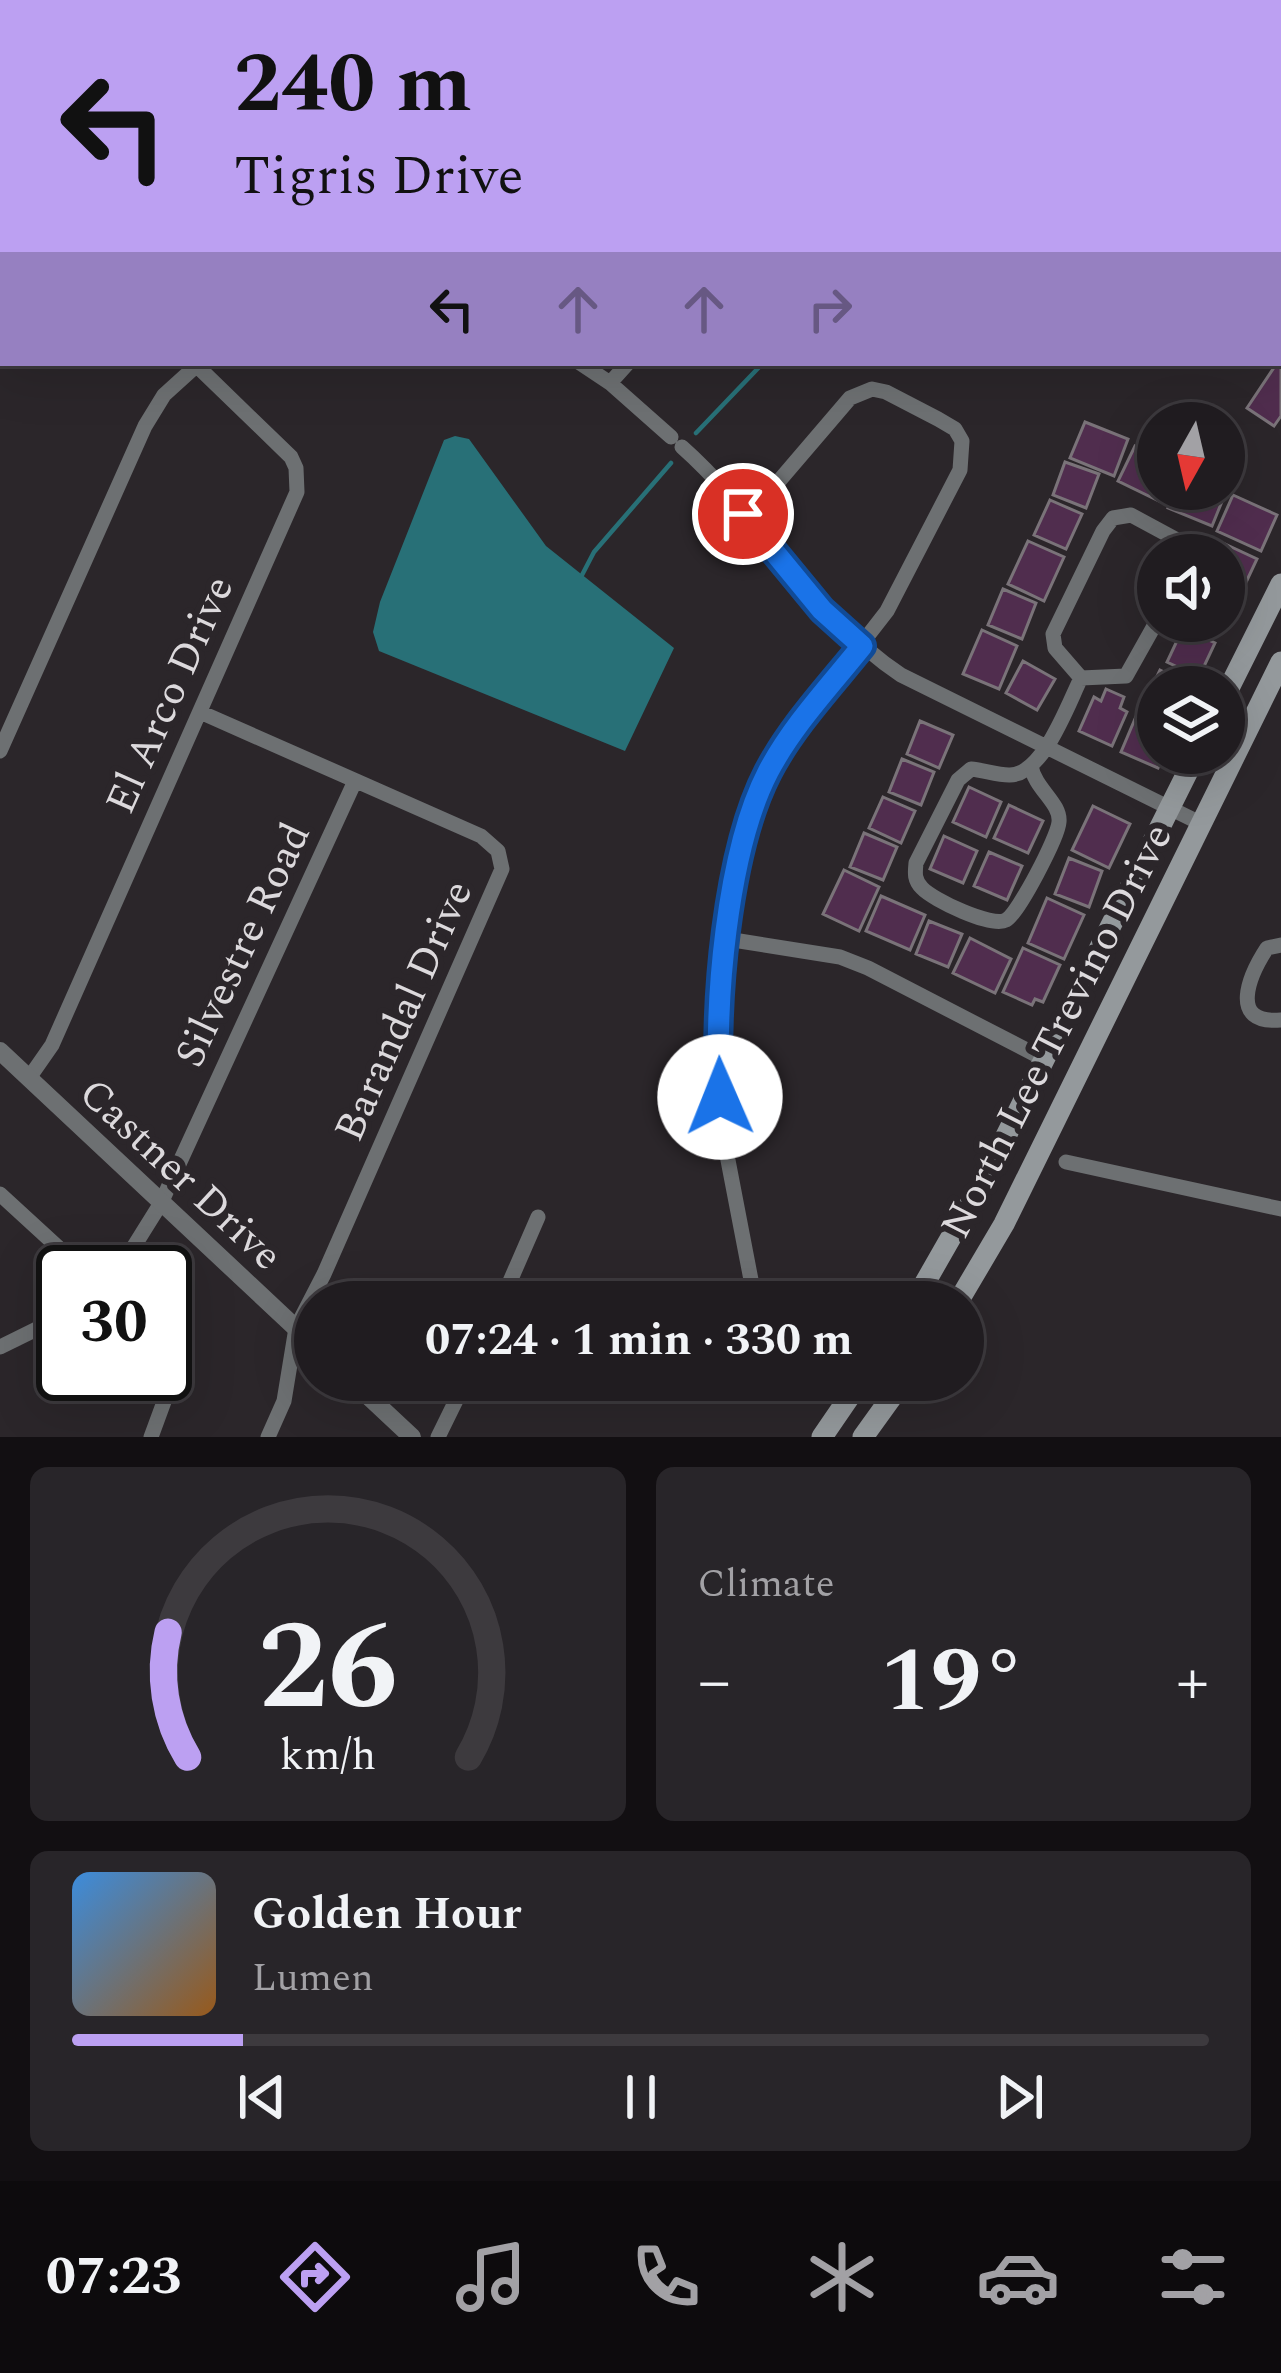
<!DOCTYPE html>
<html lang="en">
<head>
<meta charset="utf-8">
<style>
	:root { --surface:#201c20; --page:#282529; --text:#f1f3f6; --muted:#a2a1a5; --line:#3d3a3e; --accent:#bca0f2 }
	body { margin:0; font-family:Spectral,serif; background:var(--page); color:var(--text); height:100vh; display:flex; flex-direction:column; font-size:45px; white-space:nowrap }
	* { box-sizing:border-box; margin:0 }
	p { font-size:39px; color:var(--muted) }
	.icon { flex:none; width:66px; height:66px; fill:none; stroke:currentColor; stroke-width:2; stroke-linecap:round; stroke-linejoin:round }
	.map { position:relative; height:1437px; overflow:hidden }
	.sheet { display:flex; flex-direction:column; gap:30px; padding:30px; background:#120f12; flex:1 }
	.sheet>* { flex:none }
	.guide { position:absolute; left:0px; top:0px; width:1281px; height:366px; box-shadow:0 12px 48px #0002,0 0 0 3px var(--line); background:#bca0f2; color:#111; overflow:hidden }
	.needle { width:78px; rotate:188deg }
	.controls { position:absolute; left:1137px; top:402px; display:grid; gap:24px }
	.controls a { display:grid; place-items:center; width:108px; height:108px; border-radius:50%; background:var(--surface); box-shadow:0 12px 48px #0002,0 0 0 3px var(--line); font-size:60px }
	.speed { position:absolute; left:36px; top:1245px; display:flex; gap:24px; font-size:60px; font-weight:700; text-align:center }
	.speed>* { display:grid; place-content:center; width:156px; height:156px; border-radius:50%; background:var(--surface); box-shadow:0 12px 48px #0002,0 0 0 3px var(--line); line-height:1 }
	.speed .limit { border:6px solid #111; border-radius:18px; background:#fff; color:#111 }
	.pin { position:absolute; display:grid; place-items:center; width:102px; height:102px; color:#fff; margin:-51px; border:6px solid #fff; border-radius:50%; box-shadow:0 3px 12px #0007 }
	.me { position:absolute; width:132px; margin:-66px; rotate:359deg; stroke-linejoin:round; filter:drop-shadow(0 0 9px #0008) }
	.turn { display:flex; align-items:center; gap:42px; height:252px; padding:0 36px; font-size:54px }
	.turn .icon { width:156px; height:156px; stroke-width:2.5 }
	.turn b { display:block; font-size:84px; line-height:102px }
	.lanes { display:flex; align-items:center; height:114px; padding:0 36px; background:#0003; justify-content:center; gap:60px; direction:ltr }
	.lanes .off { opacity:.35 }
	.big { font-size:90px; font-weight:700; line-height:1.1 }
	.sheet .card { flex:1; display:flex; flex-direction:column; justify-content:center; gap:18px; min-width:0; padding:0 42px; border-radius:18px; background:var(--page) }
	.sheet .dial { align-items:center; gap:0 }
	.dial svg { height:312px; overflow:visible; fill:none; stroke:var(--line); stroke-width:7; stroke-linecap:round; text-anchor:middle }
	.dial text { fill:var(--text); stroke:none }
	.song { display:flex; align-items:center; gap:36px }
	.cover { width:144px; height:144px; border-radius:18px; background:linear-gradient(135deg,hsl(210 70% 55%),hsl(30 70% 35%)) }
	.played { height:12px; border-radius:6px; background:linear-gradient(90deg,var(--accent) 15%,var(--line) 15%) }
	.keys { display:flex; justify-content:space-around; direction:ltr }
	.heat { display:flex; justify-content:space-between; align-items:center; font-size:66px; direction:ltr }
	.sheet .tiles { flex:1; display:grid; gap:30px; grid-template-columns:1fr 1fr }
	.card:last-child { grid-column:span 2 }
	.trip { position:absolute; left:294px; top:1281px; width:690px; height:120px; border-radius:60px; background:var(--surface); box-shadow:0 12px 48px #0002,0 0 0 3px var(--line); font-weight:700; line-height:120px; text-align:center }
	.dock { display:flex; height:192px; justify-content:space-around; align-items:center; background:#0d0b0d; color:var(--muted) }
	.dock .icon { width:84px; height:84px }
	.dock .current { color:var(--accent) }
	.dock b { font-size:54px; color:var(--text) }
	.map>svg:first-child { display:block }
</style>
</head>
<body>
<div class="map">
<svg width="1281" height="1437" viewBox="0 0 1281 1437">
	<rect width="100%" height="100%" fill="#2b262a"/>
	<path fill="#287077" d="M455,436L469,439L546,546L674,648L625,751L379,651L373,632L380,602L444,440Z"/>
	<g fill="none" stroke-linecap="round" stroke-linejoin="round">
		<path stroke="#287077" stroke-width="4.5" d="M1247,0L1251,3
			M1035,3L1037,0
			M1278,22L1281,24
			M696,433L763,363
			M582,575L594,552L671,463"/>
	</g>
	<path fill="#502d4e" stroke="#7a7379" stroke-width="3" d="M1281,357V416L1274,426L1247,408Z
		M1085,422L1128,439L1114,476L1070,458Z
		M1135,446L1158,457V489H1167L1161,502L1118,481Z
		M1065,462L1099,474L1086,508L1053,495Z
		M1176,489H1221L1218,496L1223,499L1212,526L1168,508Z
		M1233,495L1277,515L1261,551L1217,531Z
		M1050,500L1082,514L1066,549L1034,535Z
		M1028,541L1064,557L1044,601L1008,584Z
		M1225,544L1257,559L1241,593L1224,586V555H1219Z
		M1003,589L1036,603L1022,639L988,625Z
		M1224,597L1234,601L1220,634L1188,621H1224Z
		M1183,628L1215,643L1199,677L1167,662Z
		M982,630L1017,646L999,689L963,674Z
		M1023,661L1055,679L1037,710L1006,693Z
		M1160,670L1193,686L1158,687V709L1144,703Z
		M1106,689L1124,697L1120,708L1127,712L1112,746L1079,731L1094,697L1101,701Z
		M1140,707L1158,715V753H1165L1158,768L1121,752Z
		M920,721L953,735L939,768L907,754Z
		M902,759L934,772L921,805L889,792Z
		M969,787L1001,802L986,837L953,822Z
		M883,797L915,811L901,843L869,828Z
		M1009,805L1043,821L1028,853L994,838Z
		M1093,806L1130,824L1109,868L1072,850Z
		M864,833L897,847L883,880L850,867Z
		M944,836L977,851L963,883L930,869Z
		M989,852L1022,866L1007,900L974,886Z
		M1069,858L1102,871L1089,907L1055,894Z
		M844,870L879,887L859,931L823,914Z
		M881,896L925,915L910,950L866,931Z
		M1047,898L1084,915L1064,959L1028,943Z
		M929,921L962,934L948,967L916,954Z
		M970,938L1011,959L995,993L953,973Z
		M1023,948L1060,965L1043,1002L1035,999L1032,1005L1003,992Z"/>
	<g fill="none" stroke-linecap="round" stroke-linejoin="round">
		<path stroke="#6d7072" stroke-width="15" d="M241,0L244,3
			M467,0L470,3
			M651,0L653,3
			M1020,0L1023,3
			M899,3L902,0
			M0,224H3
			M0,339L3,332
			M580,363L610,383L671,437
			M610,383L628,363
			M682,447C762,518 811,615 901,675L1202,824
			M743,514L779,481L850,398L872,389L886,392L938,419L955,429L962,441L960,470L887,611L786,741L766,775L745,836L727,939L717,1065L722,1129L752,1285
			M1081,678L1055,648L1053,634L1103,531L1113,518L1131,515L1181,542L1187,555
			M1081,678L1126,676L1158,619
			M200,712L481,836L498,851L502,869L324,1274L296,1328L284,1401L268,1437
			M0,751L145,426L164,395L196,366
			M1031,766C1035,789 1061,803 1059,822C1058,837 1018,914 1006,920C992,928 933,900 922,888C914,880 915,873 916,863L958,780L971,769C983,770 997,775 1009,775C1043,776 1068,704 1081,678
			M727,939L840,957L868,968L1044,1059
			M1281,945L1267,948C1250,974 1227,1025 1281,1020
			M29,1078L52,1045L297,492L296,468L291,457L194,363
			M1066,1162L1281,1209
			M0,1194L85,1272
			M118,1272L161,1203L355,781
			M501,1302L538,1217
			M0,1347L63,1316
			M151,1437L172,1380L165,1353
			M438,1437L466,1380"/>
		<path stroke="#6d7072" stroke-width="18" d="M0,1051L315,1346
			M351,1380L412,1437"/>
		<path stroke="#94999c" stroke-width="21" d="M1224,698L1281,584
			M914,1302L986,1176L1197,753
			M958,1302L1004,1224L1281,662
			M822,1437L861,1380
			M863,1437L904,1380"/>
	</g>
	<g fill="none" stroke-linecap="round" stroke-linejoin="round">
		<g stroke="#114b97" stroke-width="30">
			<path id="route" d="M720,1097C713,1008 727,851 768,772C792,726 830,686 862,646L822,610L743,514"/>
		</g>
		<use href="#route" stroke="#1a73e8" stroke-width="21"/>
	</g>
	<g text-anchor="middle" stroke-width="12" stroke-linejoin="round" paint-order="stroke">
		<g font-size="42" fill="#dcd9dc" stroke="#2b262a">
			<text transform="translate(168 694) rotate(-66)" y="15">El Arco Drive</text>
			<text transform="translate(241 944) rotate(-65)" y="15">Silvestre Road</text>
			<text transform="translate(402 1010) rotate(-66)" y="15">Barandal Drive</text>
			<text transform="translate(1055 1030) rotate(-63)" y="15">North Lee Trevino Drive</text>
			<text transform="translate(182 1173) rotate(43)" y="15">Castner Drive</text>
		</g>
	</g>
</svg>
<div class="controls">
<a><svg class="needle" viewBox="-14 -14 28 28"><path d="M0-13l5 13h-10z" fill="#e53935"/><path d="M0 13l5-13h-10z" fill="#a2a1a5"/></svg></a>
<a><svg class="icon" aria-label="sound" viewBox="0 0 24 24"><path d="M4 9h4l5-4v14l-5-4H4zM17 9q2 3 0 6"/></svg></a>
<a><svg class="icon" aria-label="layers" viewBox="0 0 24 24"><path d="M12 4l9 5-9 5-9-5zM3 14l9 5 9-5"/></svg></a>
</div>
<div class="speed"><div class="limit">30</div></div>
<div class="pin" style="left:743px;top:514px;background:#d93025"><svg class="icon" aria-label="arrive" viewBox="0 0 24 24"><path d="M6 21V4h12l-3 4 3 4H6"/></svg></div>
<svg class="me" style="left:720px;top:1097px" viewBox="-20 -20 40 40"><circle r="19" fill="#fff"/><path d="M0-13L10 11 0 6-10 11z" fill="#1a73e8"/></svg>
<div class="trip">07:24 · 1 min · 330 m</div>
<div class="guide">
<div class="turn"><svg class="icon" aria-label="left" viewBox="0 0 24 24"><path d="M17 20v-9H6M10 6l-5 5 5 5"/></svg><div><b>240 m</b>Tigris Drive</div></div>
<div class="lanes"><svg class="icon" aria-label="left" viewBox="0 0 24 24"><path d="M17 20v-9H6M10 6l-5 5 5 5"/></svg><svg class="icon off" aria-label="ahead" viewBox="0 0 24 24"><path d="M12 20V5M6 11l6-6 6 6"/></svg><svg class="icon off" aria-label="ahead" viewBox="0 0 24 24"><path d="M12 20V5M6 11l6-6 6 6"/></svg><svg class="icon off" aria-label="right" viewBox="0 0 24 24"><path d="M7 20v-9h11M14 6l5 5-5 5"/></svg></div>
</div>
</div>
<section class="sheet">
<div class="tiles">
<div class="card dial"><svg viewBox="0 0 100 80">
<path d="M14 69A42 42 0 1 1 86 69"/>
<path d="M14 69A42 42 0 0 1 9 37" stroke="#bca0f2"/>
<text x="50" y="56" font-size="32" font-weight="700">26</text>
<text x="50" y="72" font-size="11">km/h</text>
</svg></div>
<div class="card"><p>Climate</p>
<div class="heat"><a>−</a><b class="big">19°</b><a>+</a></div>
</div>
<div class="card">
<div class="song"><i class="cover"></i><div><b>Golden Hour</b><p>Lumen</p></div></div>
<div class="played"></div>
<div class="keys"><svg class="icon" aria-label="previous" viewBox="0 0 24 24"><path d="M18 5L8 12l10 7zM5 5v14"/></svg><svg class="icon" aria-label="pause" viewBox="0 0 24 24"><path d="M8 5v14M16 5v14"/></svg><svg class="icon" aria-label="next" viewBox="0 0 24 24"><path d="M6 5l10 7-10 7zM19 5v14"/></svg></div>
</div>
</div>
</section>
<nav class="dock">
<b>07:23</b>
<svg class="icon current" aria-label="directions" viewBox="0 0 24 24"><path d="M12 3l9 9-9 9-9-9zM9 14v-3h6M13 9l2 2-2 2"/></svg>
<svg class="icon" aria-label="music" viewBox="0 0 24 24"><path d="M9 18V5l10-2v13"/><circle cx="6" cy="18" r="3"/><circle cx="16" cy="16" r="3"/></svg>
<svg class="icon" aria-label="phone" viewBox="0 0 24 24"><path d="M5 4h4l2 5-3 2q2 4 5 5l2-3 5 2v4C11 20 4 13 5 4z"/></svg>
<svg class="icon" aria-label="climate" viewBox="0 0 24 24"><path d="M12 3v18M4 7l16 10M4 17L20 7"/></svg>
<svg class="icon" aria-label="car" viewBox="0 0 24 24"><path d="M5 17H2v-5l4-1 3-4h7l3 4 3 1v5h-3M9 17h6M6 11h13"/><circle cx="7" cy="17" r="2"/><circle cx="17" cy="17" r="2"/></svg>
<svg class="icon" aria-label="filters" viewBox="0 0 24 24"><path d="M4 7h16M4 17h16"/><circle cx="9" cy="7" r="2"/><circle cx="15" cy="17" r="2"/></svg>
</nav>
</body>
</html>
